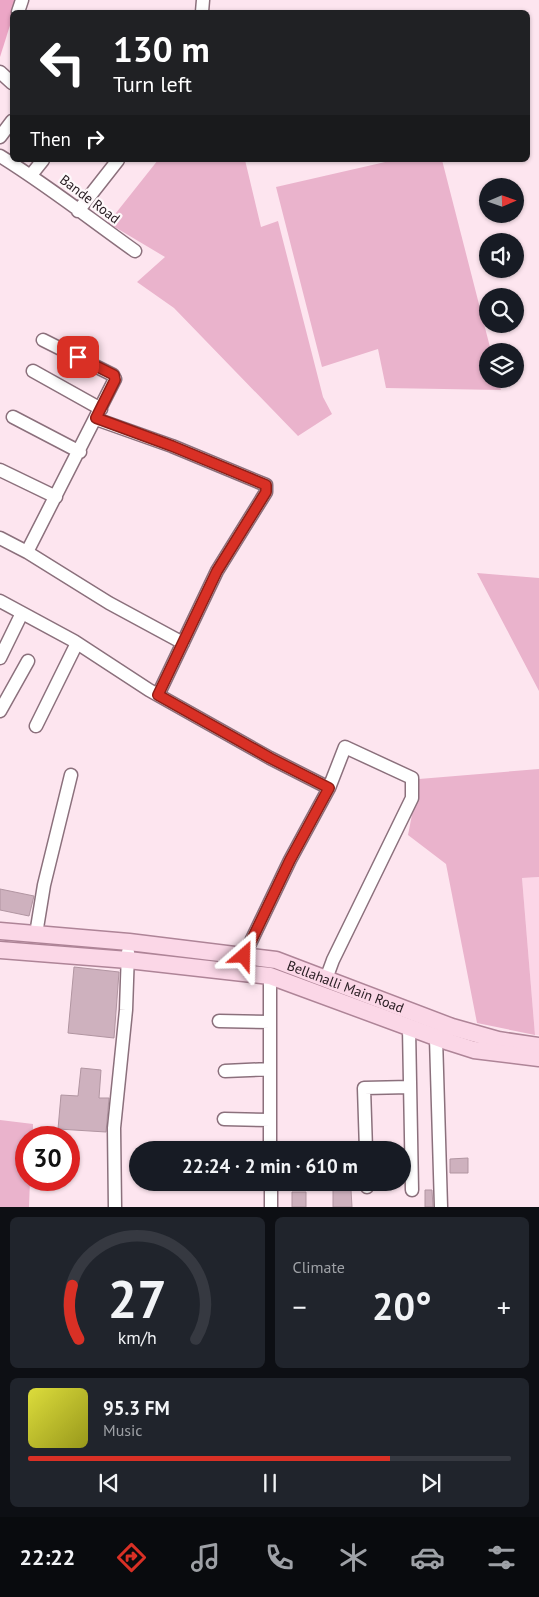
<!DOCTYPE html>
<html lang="en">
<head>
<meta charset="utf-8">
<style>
	:root { --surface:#171b24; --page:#20242c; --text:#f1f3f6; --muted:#9ea1a6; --line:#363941; --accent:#d93025 }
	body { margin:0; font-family:"PT Sans",sans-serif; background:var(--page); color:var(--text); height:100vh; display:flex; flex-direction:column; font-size:19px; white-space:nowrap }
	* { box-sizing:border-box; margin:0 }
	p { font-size:16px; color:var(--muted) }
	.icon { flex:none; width:28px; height:28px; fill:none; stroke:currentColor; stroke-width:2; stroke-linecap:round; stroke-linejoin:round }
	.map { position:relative; height:1207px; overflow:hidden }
	.sheet { display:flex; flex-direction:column; gap:10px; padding:10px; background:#0d0f14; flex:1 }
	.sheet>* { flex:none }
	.top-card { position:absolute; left:10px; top:10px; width:520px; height:152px; border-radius:8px; box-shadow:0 1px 4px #0004; background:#202124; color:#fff; overflow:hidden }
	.needle { width:32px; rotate:88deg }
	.buttons { position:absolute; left:479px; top:178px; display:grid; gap:10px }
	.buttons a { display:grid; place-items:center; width:45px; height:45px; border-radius:50%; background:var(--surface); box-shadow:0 1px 4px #0004; font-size:25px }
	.speed { position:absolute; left:15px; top:1126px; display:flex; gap:10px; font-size:25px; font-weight:700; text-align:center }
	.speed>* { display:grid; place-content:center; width:65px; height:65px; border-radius:50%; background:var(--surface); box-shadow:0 1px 4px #0004; line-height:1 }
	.speed .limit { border:8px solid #d22; background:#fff; color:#111 }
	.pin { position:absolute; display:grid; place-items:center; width:42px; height:42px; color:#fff; margin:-21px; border-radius:10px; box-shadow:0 2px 8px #0006 }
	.me { position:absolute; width:55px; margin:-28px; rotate:25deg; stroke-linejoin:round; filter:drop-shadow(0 0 4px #0008) }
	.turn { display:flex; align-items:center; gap:18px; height:105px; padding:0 20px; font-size:22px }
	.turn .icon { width:65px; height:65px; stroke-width:2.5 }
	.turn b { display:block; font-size:35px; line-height:42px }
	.then { display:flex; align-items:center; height:48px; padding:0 20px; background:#0003; gap:10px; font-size:19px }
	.big { font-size:38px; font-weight:700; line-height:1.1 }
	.sheet .tile { flex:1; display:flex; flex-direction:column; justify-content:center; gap:8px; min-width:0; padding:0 18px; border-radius:8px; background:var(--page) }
	.sheet .dial { align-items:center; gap:0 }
	.dial svg { height:130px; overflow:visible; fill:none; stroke:var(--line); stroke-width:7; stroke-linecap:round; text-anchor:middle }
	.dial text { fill:var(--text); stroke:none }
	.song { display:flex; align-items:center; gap:15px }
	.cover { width:60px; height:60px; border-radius:8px; background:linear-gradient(135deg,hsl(60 70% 55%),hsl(60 70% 35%)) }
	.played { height:5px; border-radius:2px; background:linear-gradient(90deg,var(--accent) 75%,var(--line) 75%) }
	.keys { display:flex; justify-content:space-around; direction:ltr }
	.heat { display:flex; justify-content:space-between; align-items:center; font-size:28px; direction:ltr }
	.sheet .tiles { flex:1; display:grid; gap:10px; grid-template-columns:1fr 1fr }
	.tile:last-child { grid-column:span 2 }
	.trip { position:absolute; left:129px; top:1141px; width:282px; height:50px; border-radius:25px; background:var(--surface); box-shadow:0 1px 4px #0004; font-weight:700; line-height:50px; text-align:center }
	.tab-bar { display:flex; height:80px; justify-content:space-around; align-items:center; background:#090b0e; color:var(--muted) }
	.tab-bar .icon { width:35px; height:35px }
	.tab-bar .on { color:var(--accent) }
	.tab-bar b { font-size:22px; color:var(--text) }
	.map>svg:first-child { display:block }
</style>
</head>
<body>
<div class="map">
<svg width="539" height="1207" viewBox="0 0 539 1207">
	<rect width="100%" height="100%" fill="#fde5ef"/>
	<path fill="#fcd6e7" d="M539,877V1035H535L522,878Z"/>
	<path fill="#eab3cc" d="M158,160H245L261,227L278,221L323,397L332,414L298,436L174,308L137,282L165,257L108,223Z
		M394,160H442L491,351H488V379H498L501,390L386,388L378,349L322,367L276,187Z
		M477,573L539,578V691Z
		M539,769V877L522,878L535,1035L477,1023L446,864L408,835L419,779Z
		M0,1120L33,1124V1137L26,1138V1180H30L29,1207H0Z"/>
	<path fill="#eca6c6" d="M0,0H18L0,57Z"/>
	<path fill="#ceb1be" stroke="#b195a1" d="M0,889L34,896L29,916L0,910Z
		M74,967L119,972L114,1038L68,1033Z
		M81,1068L101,1070L99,1098H109L106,1132L58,1129L61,1095L78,1096Z
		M468,1158V1173H450V1159Z
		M333,1190H351L352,1207H333Z
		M425,1190H432L433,1207H425Z
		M292,1192H306V1207H292Z"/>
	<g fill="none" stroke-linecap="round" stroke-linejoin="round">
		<g stroke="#8b707c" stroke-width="15">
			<path id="minor" d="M18,12L22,0
				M202,12L203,0
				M0,72L12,83
				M0,137L12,121
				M0,156C47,185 90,219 135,251
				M31,175L43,160
				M78,211L118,160
				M33,371L101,409
				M13,417L80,452
				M96,419L172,446L266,485V492L217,571L158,695
				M0,470L56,497
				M0,538L27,552L109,603L183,643
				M27,552L115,379L113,375L43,340
				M0,601L74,641L149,690L270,758L329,788
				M0,658L22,613
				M0,711L28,661
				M36,726L77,643
				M36,934L44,885L71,775
				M244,956L290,860L329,788L345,747L412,778V798L333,960L326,979
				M270,976V1150
				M219,1021L270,1022
				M409,1028L412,1190
				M436,1038L441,1207
				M225,1071L270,1069
				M224,1119L270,1120
				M366,1150L364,1088L410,1087
				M271,1182V1207
				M367,1182V1187
				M115,1207L114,1128L126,1010L128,952"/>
		</g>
		<g stroke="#ae8497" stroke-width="19">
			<g id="major">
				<path id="s1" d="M0,931L129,942L276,960L452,1027L498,1040L539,1046"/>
				<path d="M0,950L128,960L270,976L449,1042L474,1050L539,1058"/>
			</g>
		</g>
		<use href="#minor" stroke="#fff" stroke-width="12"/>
		<use href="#major" stroke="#fbd7e7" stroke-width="16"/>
	</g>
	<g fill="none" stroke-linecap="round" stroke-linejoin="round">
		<g stroke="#8d1f18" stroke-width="12">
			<path id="route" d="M78,357L114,375L115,380L96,418L172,446L266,485V492L217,571L158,695L270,758L329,788L290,860L244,956"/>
		</g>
		<use href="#route" stroke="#d93025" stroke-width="9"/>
	</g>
	<g text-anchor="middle" stroke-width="4.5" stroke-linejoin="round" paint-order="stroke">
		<g font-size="14" fill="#261b20" stroke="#fef8fa">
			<text transform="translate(90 199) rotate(37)" y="5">Bande Road</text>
			<text dy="5" stroke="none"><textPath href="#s1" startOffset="352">Bellahalli Main Road</textPath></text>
		</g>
	</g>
</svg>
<div class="buttons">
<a><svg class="needle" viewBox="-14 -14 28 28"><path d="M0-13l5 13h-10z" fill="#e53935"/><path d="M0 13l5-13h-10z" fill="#9ea1a6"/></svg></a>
<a><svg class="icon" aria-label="sound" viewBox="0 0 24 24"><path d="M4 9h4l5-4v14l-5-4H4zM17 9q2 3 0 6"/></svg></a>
<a><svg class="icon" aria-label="search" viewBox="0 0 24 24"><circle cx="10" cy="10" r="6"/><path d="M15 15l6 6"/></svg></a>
<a><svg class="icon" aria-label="layers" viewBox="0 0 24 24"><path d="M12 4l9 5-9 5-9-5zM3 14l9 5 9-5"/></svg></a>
</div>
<div class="speed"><div class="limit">30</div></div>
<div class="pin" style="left:78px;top:357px;background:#d93025"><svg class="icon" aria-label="arrive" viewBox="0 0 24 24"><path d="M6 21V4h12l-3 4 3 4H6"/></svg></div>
<svg class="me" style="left:244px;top:956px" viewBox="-20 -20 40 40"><path d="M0-17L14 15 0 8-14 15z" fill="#d93025" stroke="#fff" stroke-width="4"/></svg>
<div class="trip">22:24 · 2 min · 610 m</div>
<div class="top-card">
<div class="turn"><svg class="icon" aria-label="left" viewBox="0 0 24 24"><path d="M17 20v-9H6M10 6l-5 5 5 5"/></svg><div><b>130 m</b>Turn left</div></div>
<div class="then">Then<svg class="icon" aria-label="right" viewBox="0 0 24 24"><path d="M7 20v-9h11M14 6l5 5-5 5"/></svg></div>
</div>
</div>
<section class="sheet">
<div class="tiles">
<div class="tile dial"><svg viewBox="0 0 100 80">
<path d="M14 69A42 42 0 1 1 86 69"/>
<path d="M14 69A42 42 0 0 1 10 36" stroke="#d93025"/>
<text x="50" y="56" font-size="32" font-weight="700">27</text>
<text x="50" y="72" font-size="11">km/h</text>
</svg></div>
<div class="tile"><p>Climate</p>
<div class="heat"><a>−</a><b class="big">20°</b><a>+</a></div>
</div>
<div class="tile">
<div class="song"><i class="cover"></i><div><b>95.3 FM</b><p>Music</p></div></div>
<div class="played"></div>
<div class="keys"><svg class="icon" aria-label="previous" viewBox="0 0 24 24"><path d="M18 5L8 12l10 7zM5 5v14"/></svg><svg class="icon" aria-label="pause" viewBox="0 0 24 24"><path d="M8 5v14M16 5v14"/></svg><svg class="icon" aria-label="next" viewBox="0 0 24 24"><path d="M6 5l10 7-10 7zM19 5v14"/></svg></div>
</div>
</div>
</section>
<nav class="tab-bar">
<b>22:22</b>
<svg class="icon on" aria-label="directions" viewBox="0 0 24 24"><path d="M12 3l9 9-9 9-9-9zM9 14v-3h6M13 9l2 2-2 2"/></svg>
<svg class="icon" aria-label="music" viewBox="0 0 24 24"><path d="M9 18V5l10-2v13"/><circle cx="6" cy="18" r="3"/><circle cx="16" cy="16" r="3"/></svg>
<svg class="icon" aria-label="phone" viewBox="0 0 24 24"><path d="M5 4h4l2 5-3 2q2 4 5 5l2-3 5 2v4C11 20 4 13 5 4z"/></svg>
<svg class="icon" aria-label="climate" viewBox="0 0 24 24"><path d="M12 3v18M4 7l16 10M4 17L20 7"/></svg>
<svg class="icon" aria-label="car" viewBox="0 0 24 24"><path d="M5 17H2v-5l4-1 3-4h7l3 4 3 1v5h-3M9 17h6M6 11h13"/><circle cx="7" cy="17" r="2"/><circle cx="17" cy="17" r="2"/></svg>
<svg class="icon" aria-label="filters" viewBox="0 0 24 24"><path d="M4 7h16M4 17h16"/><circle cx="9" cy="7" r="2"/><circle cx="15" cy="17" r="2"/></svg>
</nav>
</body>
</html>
